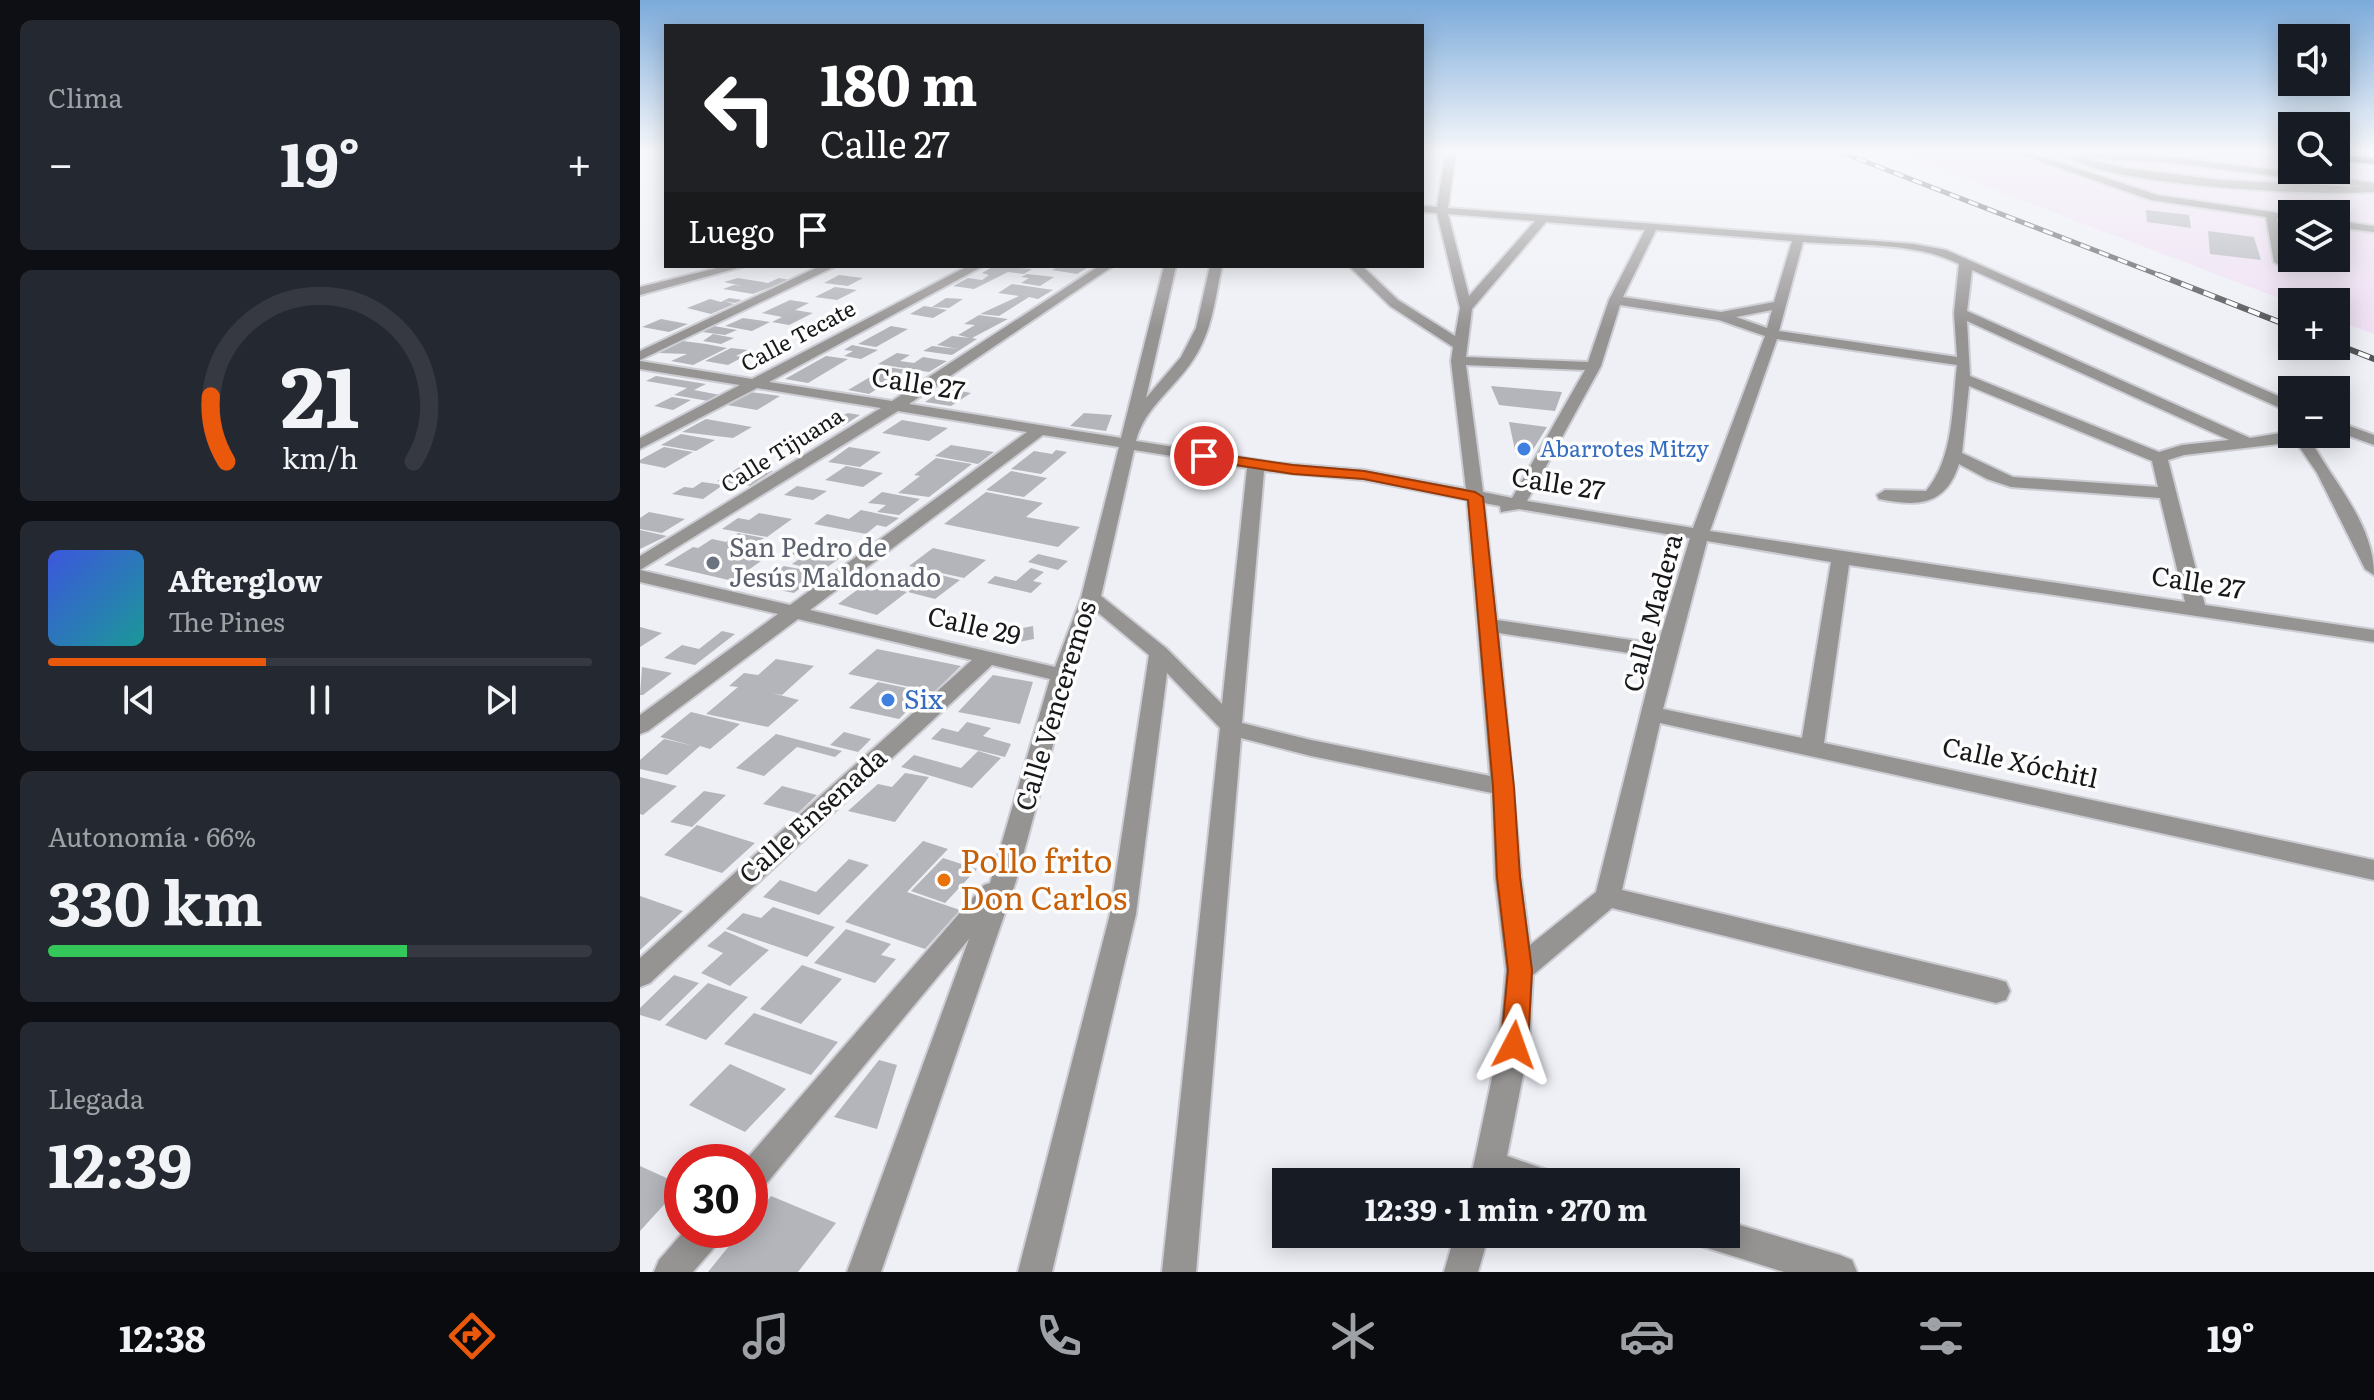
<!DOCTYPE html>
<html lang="es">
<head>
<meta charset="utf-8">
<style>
	:root { --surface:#171b24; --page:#242831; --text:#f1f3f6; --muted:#9ea1a6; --line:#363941; --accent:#ea580c }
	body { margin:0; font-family:Literata,serif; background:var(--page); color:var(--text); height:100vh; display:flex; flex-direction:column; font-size:30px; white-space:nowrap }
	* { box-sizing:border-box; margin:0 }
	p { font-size:26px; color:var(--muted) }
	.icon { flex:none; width:44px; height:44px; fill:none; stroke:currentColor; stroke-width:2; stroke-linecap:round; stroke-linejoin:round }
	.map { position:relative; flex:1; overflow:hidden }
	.details { display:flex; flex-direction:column; gap:20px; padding:20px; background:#0d0f14; width:640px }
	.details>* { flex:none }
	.top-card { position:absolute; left:24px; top:24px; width:760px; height:244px; border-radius:0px; box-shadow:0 4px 20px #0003; background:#202124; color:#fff; overflow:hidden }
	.fabs { position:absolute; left:1638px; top:24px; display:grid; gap:16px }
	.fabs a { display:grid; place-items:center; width:72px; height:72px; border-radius:0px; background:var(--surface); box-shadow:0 4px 20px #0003; font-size:40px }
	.speed { position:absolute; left:24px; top:1144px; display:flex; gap:16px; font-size:40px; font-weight:700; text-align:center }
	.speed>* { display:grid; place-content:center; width:104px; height:104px; border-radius:50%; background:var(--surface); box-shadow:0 4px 20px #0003; line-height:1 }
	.speed .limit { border:12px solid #d22; background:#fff; color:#111 }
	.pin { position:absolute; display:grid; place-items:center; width:68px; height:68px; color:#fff; margin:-34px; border:4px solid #fff; border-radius:50%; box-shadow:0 2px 8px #0007 }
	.me { position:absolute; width:88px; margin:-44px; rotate:4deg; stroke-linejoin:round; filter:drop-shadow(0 0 6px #0008) }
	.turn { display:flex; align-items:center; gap:28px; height:168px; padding:0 24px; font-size:36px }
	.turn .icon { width:104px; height:104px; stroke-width:2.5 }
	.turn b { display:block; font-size:56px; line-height:68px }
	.then { display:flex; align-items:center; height:76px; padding:0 24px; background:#0003; gap:16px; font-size:30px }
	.big { font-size:60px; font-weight:700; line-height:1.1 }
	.details .tile { flex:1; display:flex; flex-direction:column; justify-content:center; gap:12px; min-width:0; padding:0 28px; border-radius:12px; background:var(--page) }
	.details .dial { align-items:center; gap:0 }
	.dial svg { height:208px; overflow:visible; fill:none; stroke:var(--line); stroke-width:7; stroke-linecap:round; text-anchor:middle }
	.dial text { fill:var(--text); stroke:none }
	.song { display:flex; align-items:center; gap:24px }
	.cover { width:96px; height:96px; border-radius:12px; background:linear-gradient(135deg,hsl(230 70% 55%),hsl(180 70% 35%)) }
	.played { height:8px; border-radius:4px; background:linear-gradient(90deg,var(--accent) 40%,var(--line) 40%) }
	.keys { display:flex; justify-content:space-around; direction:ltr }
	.heat { display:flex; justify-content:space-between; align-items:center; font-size:44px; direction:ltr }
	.charge { height:12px; border-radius:6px; background:linear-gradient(90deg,#34c759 66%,var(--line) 0) }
	.trip { position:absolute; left:632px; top:1168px; width:468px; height:80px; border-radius:0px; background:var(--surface); box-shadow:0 4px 20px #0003; font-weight:700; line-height:80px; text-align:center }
	.tabs { display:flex; height:128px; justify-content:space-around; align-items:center; background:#090b0e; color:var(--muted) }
	.tabs .icon { width:56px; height:56px }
	.tabs .current { color:var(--accent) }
	.tabs b { font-size:36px; color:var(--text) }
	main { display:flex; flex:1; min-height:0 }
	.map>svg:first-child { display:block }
</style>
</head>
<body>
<main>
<section class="details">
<div class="tile"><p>Clima</p>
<div class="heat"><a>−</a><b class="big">19°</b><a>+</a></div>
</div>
<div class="tile dial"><svg viewBox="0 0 100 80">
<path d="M14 69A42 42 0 1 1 86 69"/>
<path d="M14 69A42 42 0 0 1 8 44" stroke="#ea580c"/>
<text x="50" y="56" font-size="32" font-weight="700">21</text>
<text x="50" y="72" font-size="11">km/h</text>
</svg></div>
<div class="tile">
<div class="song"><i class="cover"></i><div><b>Afterglow</b><p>The Pines</p></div></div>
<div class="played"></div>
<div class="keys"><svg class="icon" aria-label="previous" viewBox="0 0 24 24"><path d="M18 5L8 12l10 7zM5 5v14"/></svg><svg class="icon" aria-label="pause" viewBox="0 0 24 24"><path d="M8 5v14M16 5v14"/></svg><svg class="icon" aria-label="next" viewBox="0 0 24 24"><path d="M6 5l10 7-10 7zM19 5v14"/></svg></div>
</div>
<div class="tile"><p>Autonomía · 66%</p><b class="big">330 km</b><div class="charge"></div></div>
<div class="tile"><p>Llegada</p><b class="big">12:39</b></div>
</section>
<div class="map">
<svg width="1734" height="1272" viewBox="0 0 1734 1272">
	<rect width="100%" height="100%" fill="#eef0f6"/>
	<path fill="#efe0f3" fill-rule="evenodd" d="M1252,151H1591L1652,159V170H1696V165L1734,170V334L1696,320V302L1652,303ZM1652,214H1696V258H1652Z"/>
	<path fill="#b3b5bb" d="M1506,210L1549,215L1551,228L1507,222Z
		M1568,231L1614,237L1621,260L1570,254Z
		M354,266L392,269L384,274L368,272L334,289L313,286L328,278L342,280L349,275L342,273Z
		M419,266H450L437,274L412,270Z
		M387,274L414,277L400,286L381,283L389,278L381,277Z
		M199,275L223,278L208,286L184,283Z
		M98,278L128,283L139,278L150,280L113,294L83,289L94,285L102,286L84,282Z
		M372,284L413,290L398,299L389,297L359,316L340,314L379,296L358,293Z
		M195,287L217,290L197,300L175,297Z
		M89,298L102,300L95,303L84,301L94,304L71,314L47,308L70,299L81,302Z
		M306,298L323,299L309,308L292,307Z
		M150,300L169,303L155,310L173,313L149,325L132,322L142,317L122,313Z
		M284,306L291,307L307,310L293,318L270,314Z
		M339,315L368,319L332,338L337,339L312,355L283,351L292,346L318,349L297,345L312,336L330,338L318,335L335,325L324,324Z
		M103,318L130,322L112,331L85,326Z
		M21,319L48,324L29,332L2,327Z
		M74,326L97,330L85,335L62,332Z
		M251,326L268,329L236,347L218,344Z
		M73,334L94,338L81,344L63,341Z
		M43,341L66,344L87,348L53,365L31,361L47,354L19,353Z
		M212,345L238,350L221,359L204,356L213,351L204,350Z
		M91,348L108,350L96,356L103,357L88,365L65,361Z
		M257,353L270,355L260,361L274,363L283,357L307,361L289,372L238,364Z
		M186,356L208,359L168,383L145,379Z
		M247,367L267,370L229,394L208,390Z
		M16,376L66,384L54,390L80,395L68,401L34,395L47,388L6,381Z
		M851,386L922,392L915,411L859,405Z
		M305,388L331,393L311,406L285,402Z
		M110,392L140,396L117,410L87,405Z
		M32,397L51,400L33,410L14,406Z
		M208,413L220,415L203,426L185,423Z
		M444,413L472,415L466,431L430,426Z
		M66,419L112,427L93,438L42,432Z
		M262,420L308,428L289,441L242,433Z
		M869,422L907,427L889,456L876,455Z
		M41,434L75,440L56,451L21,445Z
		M311,445L354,452L338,464L295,456Z
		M24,447L53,452L25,468L0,463V460Z
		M209,447L241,452L220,467L188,462Z
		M416,450L427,452L401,474L371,469L394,451L412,454Z
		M296,458L332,464L289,497L258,493L280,476L274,475Z
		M101,466L133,471L110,486L77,481Z
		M206,466L243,473L223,487L185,480Z
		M371,471L407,478L384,497L346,490Z
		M62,482L83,485L63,499L32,494L44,487L53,488Z
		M157,486L187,491L173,500L144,495Z
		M242,492L280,499L259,515L237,512L246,505L228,503Z
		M346,492L403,503L386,517L440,527L418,547L304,524Z
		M221,510L259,518L246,527L237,525L226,534L174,524L187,514L209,519Z
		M9,512L45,519L22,533L0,529V518Z
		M119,513L152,519L127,537L82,529L98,518L109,520Z
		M0,530L27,536L0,549Z
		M98,533L124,538L111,547L99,545L87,554L121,561L93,581L24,565L53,547L58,548L72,539L86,542Z
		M163,546L204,555L182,571L152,564L162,557L151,554Z
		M293,548L346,560L324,578L269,566Z
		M398,554L428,561L418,570L388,562Z
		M144,566L180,573L154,593L124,587L138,577L130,576Z
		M391,568L404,572L393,581L402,583L391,593L347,583L355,576L376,581Z
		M293,573L320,580L295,599L268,592Z
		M228,582L267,592L237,615L198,604Z
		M393,626L394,639L368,644L367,631Z
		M0,627L22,633L0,647Z
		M82,631L95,634L55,665L24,658L42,645L59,649Z
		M237,649L321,666L294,692L208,674Z
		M136,659L174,666L142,695L132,693L159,700L128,727L66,714L98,687L89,686L104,673L118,675Z
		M2,667L32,673L3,695H0Z
		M353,675L393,682L380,724L318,712Z
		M238,682L286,692L259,719L209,708Z
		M51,712L100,724L70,749L60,746L27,775L0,769V760L24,739L54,746L20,737Z
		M327,722L351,728L343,736L371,744L365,757L291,739L302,728L318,732Z
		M204,732L231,739L218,752L190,745Z
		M136,734L202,751L195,757L157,747L124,776L96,768Z
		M338,751L361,758L332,788L261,767L274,755L321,768Z
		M265,773L289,777L255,822L208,811L238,784L252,787Z
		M0,777L37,786L3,815L0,814Z
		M142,786L177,795L158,813L123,804Z
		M64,791L86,795L52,827L30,822Z
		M57,825L115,843L82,873L24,855Z
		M283,841L308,849L267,892L320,910L285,949L205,922Z
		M303,858L337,869L305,903L271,891Z
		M209,859L229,865L179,915L123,897L140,880L176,892Z
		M0,896L43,911L0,950Z
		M133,907L195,927L167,957L86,929L103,913L121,918Z
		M206,929L251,944L241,955L256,959L235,983L174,963Z
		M85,931L129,950L90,986L61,973L83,953L67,946Z
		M162,965L202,979L161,1024L120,1009Z
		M34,975L59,983L20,1021L0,1015V1008Z
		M68,983L108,997L66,1040L25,1025Z
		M114,1013L198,1042L171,1075L84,1044Z
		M239,1060L257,1065L237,1129L194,1117Z
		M90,1064L146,1089L105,1132L49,1105Z
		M0,1166L42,1185L0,1231Z
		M131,1196L196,1223L158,1272H68L102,1230H110V1221Z"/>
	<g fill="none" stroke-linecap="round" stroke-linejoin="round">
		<g stroke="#cccdd3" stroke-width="4">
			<path id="minor" d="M0,151H10L0,155Z
				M806,151H816L808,208L1274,244L1306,250L1652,402V412L1647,411L1332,270L1327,311L1610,438L1652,431V434H1667C1690,478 1734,522 1734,575L1725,569L1677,473L1656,442L1544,455L1528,460L1565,605L1734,630V642L1209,565L1184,743L1734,860V880L1020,723L982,890L1356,979L1366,982L1370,991L1366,1000L1356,1003L972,908L893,975L889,1045L867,1156L910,1171L915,1182H830L859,1045L866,970L855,877L852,793L671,756L601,738L556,1272H522L580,728L527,673L496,914L412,1272H378L470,914L509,655L456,611L432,675L376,881L241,1272H207L329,939L121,1190L110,1195V1162H104L344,885L350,883L410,679L352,665L10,983L0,987V958L332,660L158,619L8,731L0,734V715L138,614L0,582V570L150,605L387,432L258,411L0,570V556L241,408L117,388L0,449V438L100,385L0,369V361L112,379L328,266H343L129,382L252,401L459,266H473L269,404L481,438L524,266H536L506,398L541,357L556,328L570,266H582C575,299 572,332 553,360C535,388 504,408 496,441L637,463L724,470L826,489L811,361L813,347L750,306L709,266H722L758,300L815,336L820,308L797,213L782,212V206L797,207ZM808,214L895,221L829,296ZM906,222L1005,230L969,300L948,362L826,357L832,309ZM1016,230L1152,241L1134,302L1081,312L983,297ZM1163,242C1212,246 1274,241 1319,264L1314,313L1317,357L1139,331ZM980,305L1079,320L1125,336L1053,528L887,501L961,366ZM1132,310L1127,328L1096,317ZM1327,321L1589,440L1542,445L1519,452L1330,376ZM1137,339L1317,365C1312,407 1314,458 1286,491L1245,490L1237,495L1239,499C1277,507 1306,506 1319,464L1347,479L1371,487L1520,498L1545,602L1070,531ZM826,365L945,370L872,498L843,492ZM1329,386L1512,461L1518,487L1373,477L1322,453ZM403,435L479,447L441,598L415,667L170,610ZM494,450L607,468L582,704L526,648L461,596ZM624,471L724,480L827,500L850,776L671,740L602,723ZM844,503L860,506L861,512L879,509L1050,538L1018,644L857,620ZM1067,541L1191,562L1162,738L1023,709ZM859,633L1015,657L956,892L890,945L881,877Z
				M1371,151H1385L1517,195L1652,215V221L1637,219L1646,262L1640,266L1634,262L1626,217L1511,200Z
				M1450,151L1527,156L1734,183V192C1678,196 1471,186 1429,157ZM1445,158L1527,162L1720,187L1579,180L1485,168Z
				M1696,221L1734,226V232L1696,227Z
				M85,266H105L0,295V287Z
				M180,266H196L0,360V351Z
				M1696,421L1734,435V445L1696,431Z
				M1086,1221L1200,1255L1212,1260L1217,1272H1144L1061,1246L1056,1234H1086Z
				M45,1230H84L79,1242L53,1272H14L19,1260Z
				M815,1234H849L838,1272H804Z"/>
		</g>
		<g stroke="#cccdd3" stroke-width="4">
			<path id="highway" d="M1644,151H1652V155Z
				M1696,154L1734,158V164L1696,160Z"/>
		</g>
		<use href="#minor" fill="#969393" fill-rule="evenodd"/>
		<use href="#highway" fill="#352f2f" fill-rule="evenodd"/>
		<g stroke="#535457" stroke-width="5">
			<path id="rail-far1" d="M1198,151L1524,277"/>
		</g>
		<g stroke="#535457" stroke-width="6">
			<path id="rail" d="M1519,275L1652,327
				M1696,344L1734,359"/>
		</g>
		<use href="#rail-far1" stroke="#fdfdfe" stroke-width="3" stroke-dasharray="10" stroke-linecap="butt"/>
		<use href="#rail" stroke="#fdfdfe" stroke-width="4" stroke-dasharray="12" stroke-linecap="butt"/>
	</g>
	<linearGradient id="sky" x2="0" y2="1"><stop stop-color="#7baada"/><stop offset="0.46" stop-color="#f7f8fb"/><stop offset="1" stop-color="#f7f8fb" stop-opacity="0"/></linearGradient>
	<rect width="1734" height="329" fill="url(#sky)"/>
	<path fill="#ea580c" stroke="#983908" stroke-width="2" d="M564,452L653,465L724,471L835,492L843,497L874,787L880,877L892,970L888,1045L884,1054L874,1057L865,1054L861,1045L868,970L857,877L853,787L828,500L724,479L653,474L558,459L556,456Z"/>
	<g fill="#3f7fe0" stroke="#fdfdfe" stroke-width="3">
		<circle cx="884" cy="449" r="8"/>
		<circle cx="248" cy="700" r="8"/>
	</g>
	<circle fill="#6b7280" stroke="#fdfdfe" stroke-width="3" cx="73" cy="563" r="8"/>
	<circle fill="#e8710a" stroke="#fdfdfe" stroke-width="3" cx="304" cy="880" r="8"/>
	<g text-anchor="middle" stroke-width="7" stroke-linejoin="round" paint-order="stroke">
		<g font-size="22" fill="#17181a" stroke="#fdfdfe">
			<text transform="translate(158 336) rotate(-28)" y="8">Calle Tecate</text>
			<text transform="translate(142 450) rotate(-32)" y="8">Calle Tijuana</text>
		</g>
		<g font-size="22" fill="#366cbe" stroke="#fdfdfe" text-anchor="start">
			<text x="900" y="457">Abarrotes Mitzy</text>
		</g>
		<g font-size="26" fill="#17181a" stroke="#fdfdfe">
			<text transform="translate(278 384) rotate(9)" y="9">Calle 27</text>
			<text transform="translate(918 484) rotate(9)" y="9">Calle 27</text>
			<text transform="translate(1558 583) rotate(9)" y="9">Calle 27</text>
			<text transform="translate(1013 613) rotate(-75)" y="9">Calle Madera</text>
			<text transform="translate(334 626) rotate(13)" y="9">Calle 29</text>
			<text transform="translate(416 706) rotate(-73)" y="9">Calle Venceremos</text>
			<text transform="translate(1380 763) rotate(12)" y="9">Calle Xóchitl</text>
			<text transform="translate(173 816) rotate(-42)" y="9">Calle Ensenada</text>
		</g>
		<g font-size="26" fill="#5b616d" stroke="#fdfdfe" text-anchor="start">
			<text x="89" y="557">San Pedro de<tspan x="89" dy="30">Jesús Maldonado</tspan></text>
		</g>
		<g font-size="26" fill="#366cbe" stroke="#fdfdfe" text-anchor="start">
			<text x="264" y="709">Six</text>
		</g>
		<g font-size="32" fill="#c56008" stroke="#fdfdfe" text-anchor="start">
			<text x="320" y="873">Pollo frito<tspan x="320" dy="37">Don Carlos</tspan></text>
		</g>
	</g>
</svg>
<div class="fabs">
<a><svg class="icon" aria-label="sound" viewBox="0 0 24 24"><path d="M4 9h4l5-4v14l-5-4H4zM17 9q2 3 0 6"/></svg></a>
<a><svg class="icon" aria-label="search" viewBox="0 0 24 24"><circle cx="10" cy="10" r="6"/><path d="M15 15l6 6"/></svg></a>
<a><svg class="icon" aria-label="layers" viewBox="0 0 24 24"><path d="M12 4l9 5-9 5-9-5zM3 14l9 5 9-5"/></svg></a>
<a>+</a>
<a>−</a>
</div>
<div class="speed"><div class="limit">30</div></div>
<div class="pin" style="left:564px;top:456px;background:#d93025"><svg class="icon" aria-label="arrive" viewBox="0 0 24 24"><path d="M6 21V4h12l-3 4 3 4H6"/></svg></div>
<svg class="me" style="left:874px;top:1045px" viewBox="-20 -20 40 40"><path d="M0-17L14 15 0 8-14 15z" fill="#ea580c" stroke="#fff" stroke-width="4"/></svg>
<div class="trip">12:39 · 1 min · 270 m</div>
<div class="top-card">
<div class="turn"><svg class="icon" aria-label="left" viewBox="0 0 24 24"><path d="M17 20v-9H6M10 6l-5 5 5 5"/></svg><div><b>180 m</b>Calle 27</div></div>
<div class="then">Luego<svg class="icon" aria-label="arrive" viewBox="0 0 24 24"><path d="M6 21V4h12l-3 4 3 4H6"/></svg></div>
</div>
</div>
</main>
<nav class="tabs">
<b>12:38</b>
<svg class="icon current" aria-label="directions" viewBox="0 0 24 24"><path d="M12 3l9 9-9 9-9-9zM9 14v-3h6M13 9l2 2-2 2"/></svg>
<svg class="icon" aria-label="music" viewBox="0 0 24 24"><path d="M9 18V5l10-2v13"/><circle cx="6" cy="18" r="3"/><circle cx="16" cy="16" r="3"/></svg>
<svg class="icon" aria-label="phone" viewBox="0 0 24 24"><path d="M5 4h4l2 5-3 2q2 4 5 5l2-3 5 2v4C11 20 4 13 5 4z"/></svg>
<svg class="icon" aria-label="climate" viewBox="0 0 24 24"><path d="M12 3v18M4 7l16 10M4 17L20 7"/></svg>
<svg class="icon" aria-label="car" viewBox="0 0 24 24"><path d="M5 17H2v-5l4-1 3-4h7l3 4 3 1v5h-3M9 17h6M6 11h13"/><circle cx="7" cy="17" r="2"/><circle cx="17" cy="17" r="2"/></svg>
<svg class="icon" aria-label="filters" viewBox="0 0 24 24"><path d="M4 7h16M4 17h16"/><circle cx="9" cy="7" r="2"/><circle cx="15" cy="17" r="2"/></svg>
<b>19°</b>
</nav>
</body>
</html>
